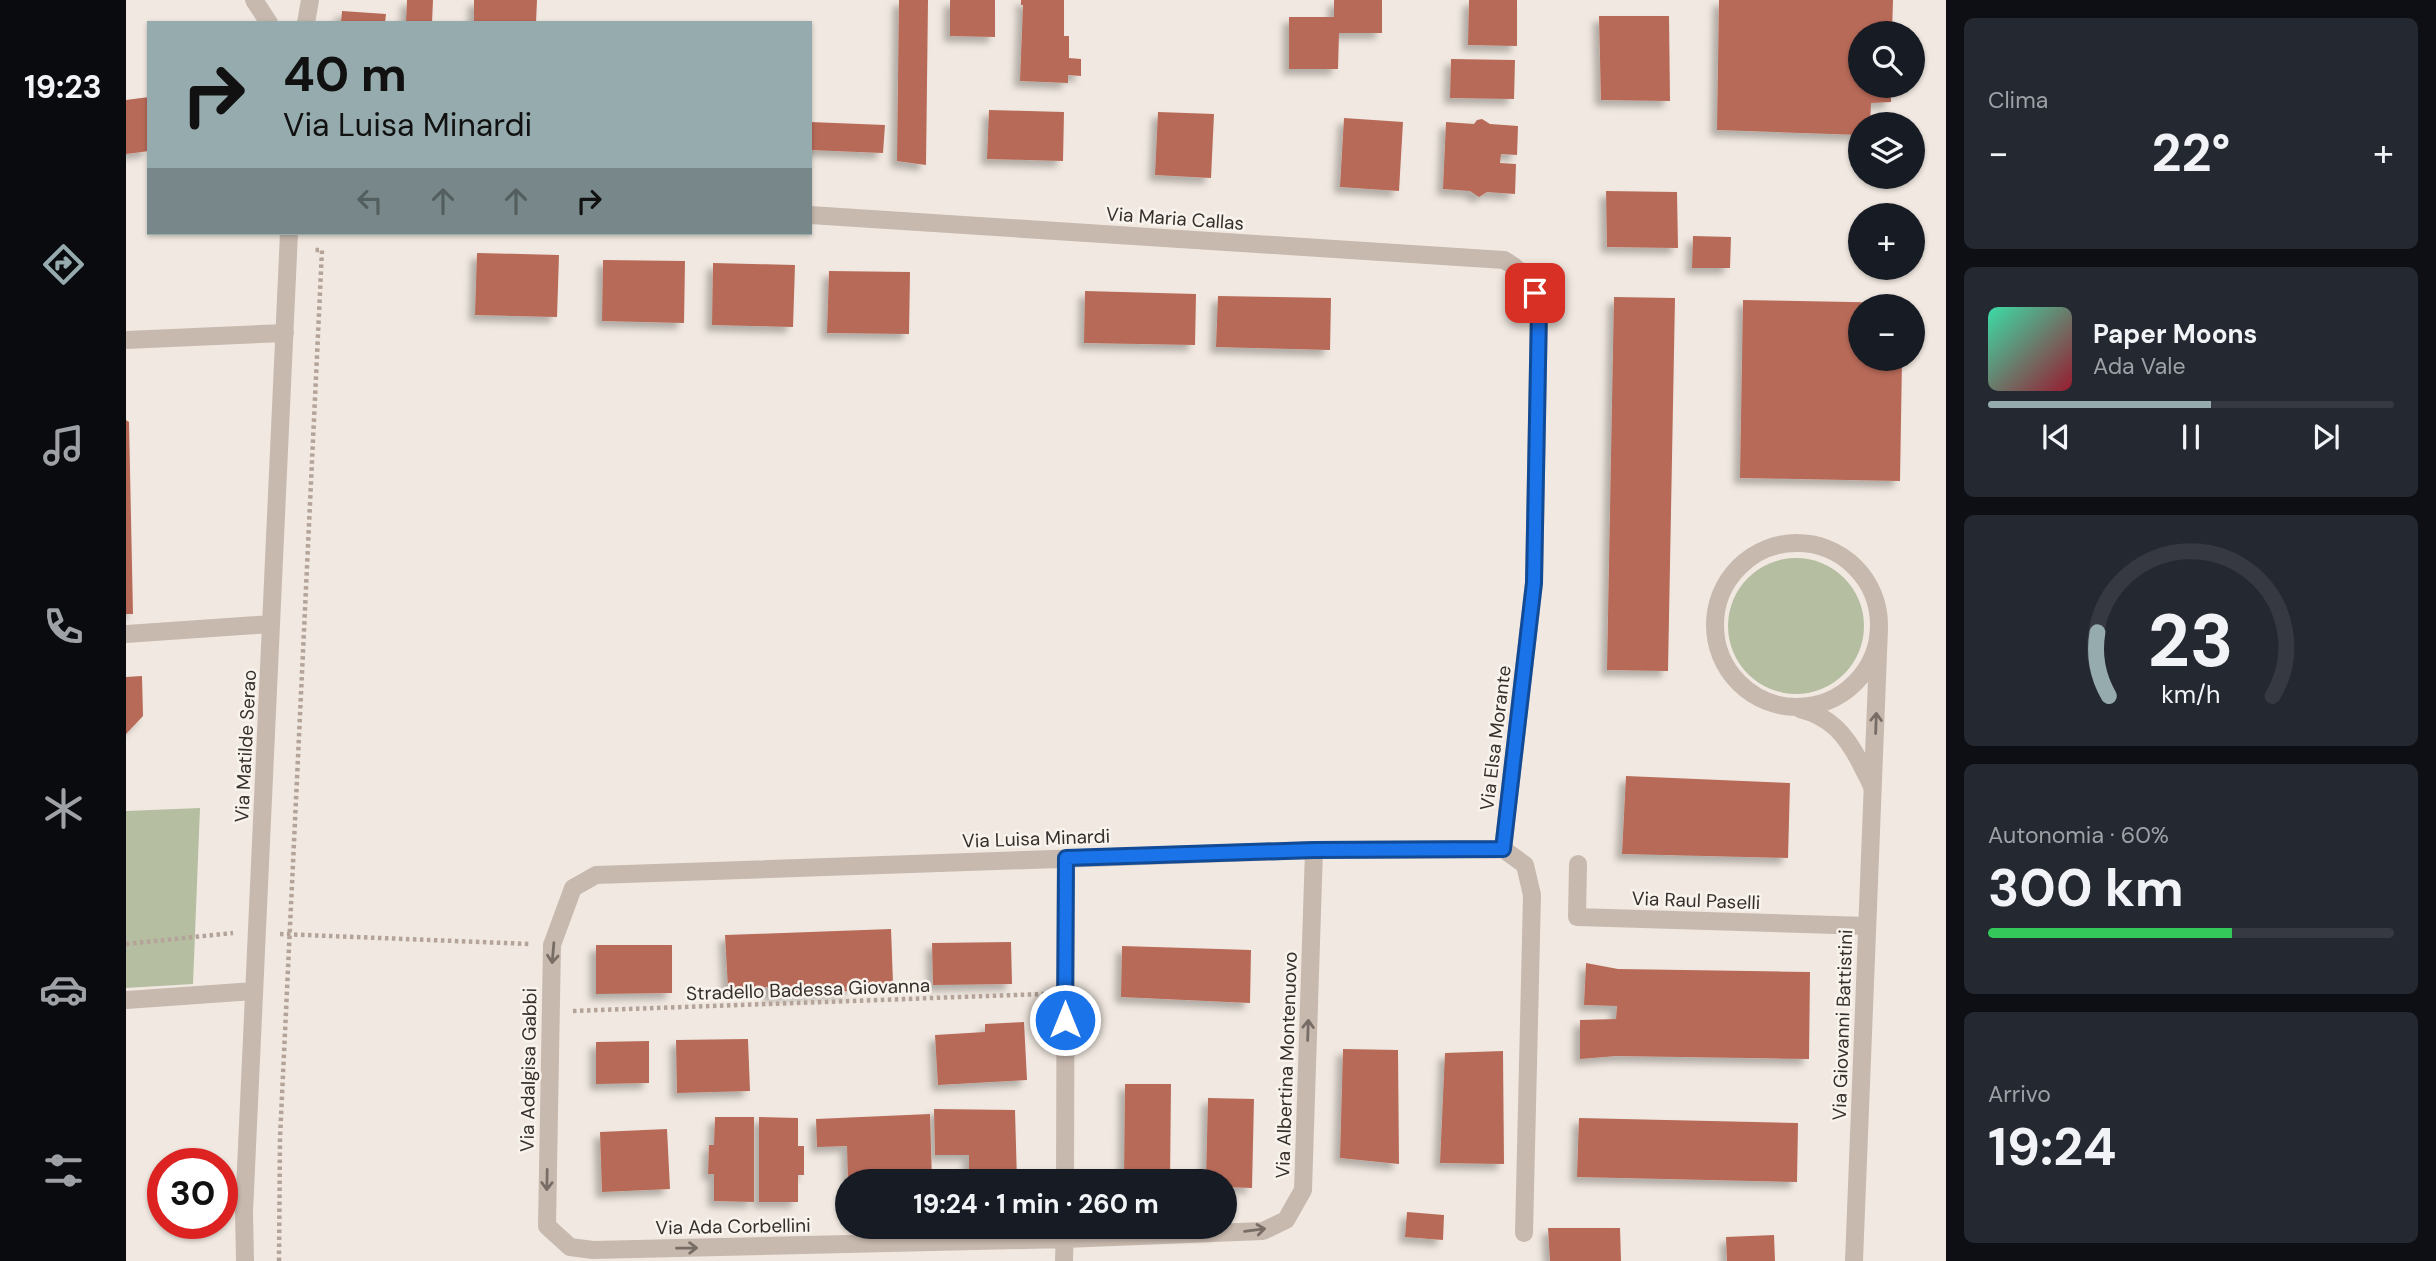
<!DOCTYPE html>
<html lang="it">
<head>
<meta charset="utf-8">
<style>
	:root { --surface:#171b24; --page:#242831; --text:#f1f3f6; --muted:#9ea1a6; --line:#363941; --accent:#96abad }
	body { margin:0; font-family:"DM Sans",sans-serif; background:var(--page); color:var(--text); height:100vh; display:flex; flex-direction:column; font-size:26px; white-space:nowrap }
	* { box-sizing:border-box; margin:0 }
	p { font-size:23px; color:var(--muted) }
	.icon { flex:none; width:38px; height:38px; fill:none; stroke:currentColor; stroke-width:2; stroke-linecap:round; stroke-linejoin:round }
	.map { position:relative; flex:1; overflow:hidden }
	.panel { display:flex; flex-direction:column; gap:18px; padding:18px; background:#0d0f14; width:490px }
	.panel>* { flex:none }
	.guide { position:absolute; left:21px; top:21px; width:665px; height:214px; border-radius:0px; box-shadow:0 2px 5px #0004; background:#96abad; color:#111; overflow:hidden }
	.tools { position:absolute; left:1722px; top:21px; display:grid; gap:14px }
	.tools a { display:grid; place-items:center; width:77px; height:77px; border-radius:50%; background:var(--surface); box-shadow:0 2px 5px #0004; font-size:35px }
	.speed { position:absolute; left:21px; top:1148px; display:flex; gap:14px; font-size:35px; font-weight:700; text-align:center }
	.speed>* { display:grid; place-content:center; width:91px; height:91px; border-radius:50%; background:var(--surface); box-shadow:0 2px 5px #0004; line-height:1 }
	.speed .limit { border:10px solid #d22; background:#fff; color:#111 }
	.pin { position:absolute; display:grid; place-items:center; width:60px; height:60px; color:#fff; margin:-30px; border-radius:14px; box-shadow:0 4px 10px #0006 }
	.me { position:absolute; width:77px; margin:-38px; rotate:0deg; stroke-linejoin:round; filter:drop-shadow(0 0 5px #0008) }
	.turn { display:flex; align-items:center; gap:24px; height:147px; padding:0 21px; font-size:32px }
	.turn .icon { width:91px; height:91px; stroke-width:2.5 }
	.turn b { display:block; font-size:49px; line-height:60px }
	.lanes { display:flex; align-items:center; height:66px; padding:0 21px; background:#0003; justify-content:center; gap:35px; direction:ltr }
	.lanes .off { opacity:.35 }
	.big { font-size:52px; font-weight:700; line-height:1.1 }
	.panel .tile { flex:1; display:flex; flex-direction:column; justify-content:center; gap:10px; min-width:0; padding:0 24px; border-radius:10px; background:var(--page) }
	.panel .dial { align-items:center; gap:0 }
	.dial svg { height:182px; overflow:visible; fill:none; stroke:var(--line); stroke-width:7; stroke-linecap:round; text-anchor:middle }
	.dial text { fill:var(--text); stroke:none }
	.song { display:flex; align-items:center; gap:21px }
	.cover { width:84px; height:84px; border-radius:10px; background:linear-gradient(135deg,hsl(160 70% 55%),hsl(350 70% 35%)) }
	.played { height:7px; border-radius:4px; background:linear-gradient(90deg,var(--accent) 55%,var(--line) 55%) }
	.keys { display:flex; justify-content:space-around; direction:ltr }
	.heat { display:flex; justify-content:space-between; align-items:center; font-size:38px; direction:ltr }
	.charge { height:10px; border-radius:5px; background:linear-gradient(90deg,#34c759 60%,var(--line) 0) }
	.trip { position:absolute; left:709px; top:1169px; width:402px; height:70px; border-radius:35px; background:var(--surface); box-shadow:0 2px 5px #0004; font-weight:700; line-height:70px; text-align:center }
	main { display:flex; flex:1; min-height:0 }
	.dock { display:flex; flex-direction:column; width:126px; justify-content:space-around; align-items:center; background:#090b0e; color:var(--muted) }
	.dock .icon { width:49px; height:49px }
	.dock .active { color:var(--accent) }
	.dock b { font-size:32px; color:var(--text) }
	.map>svg:first-child { display:block }
</style>
</head>
<body>
<main>
<nav class="dock">
<b>19:23</b>
<svg class="icon active" aria-label="directions" viewBox="0 0 24 24"><path d="M12 3l9 9-9 9-9-9zM9 14v-3h6M13 9l2 2-2 2"/></svg>
<svg class="icon" aria-label="music" viewBox="0 0 24 24"><path d="M9 18V5l10-2v13"/><circle cx="6" cy="18" r="3"/><circle cx="16" cy="16" r="3"/></svg>
<svg class="icon" aria-label="phone" viewBox="0 0 24 24"><path d="M5 4h4l2 5-3 2q2 4 5 5l2-3 5 2v4C11 20 4 13 5 4z"/></svg>
<svg class="icon" aria-label="climate" viewBox="0 0 24 24"><path d="M12 3v18M4 7l16 10M4 17L20 7"/></svg>
<svg class="icon" aria-label="car" viewBox="0 0 24 24"><path d="M5 17H2v-5l4-1 3-4h7l3 4 3 1v5h-3M9 17h6M6 11h13"/><circle cx="7" cy="17" r="2"/><circle cx="17" cy="17" r="2"/></svg>
<svg class="icon" aria-label="filters" viewBox="0 0 24 24"><path d="M4 7h16M4 17h16"/><circle cx="9" cy="7" r="2"/><circle cx="15" cy="17" r="2"/></svg>
</nav>
<div class="map">
<svg width="1820" height="1261" viewBox="0 0 1820 1261">
	<defs>
		<filter id="shadow"><feDropShadow dx="-6" dy="6" stdDeviation="3.5" flood-color="#0004"/></filter>
	</defs>
	<rect width="100%" height="100%" fill="#f1e9e1"/>
	<path fill="#b6bea2" d="M1602 626a68 68 0 1 1 136 0a68 68 0 1 1-136 0Z
		M74,808L67,984L0,988V811Z"/>
	<path fill="#b86b58" filter="url(#shadow)" d="M281,0H307L306,23H280Z
		M348,0H411L410,23H348Z
		M773,0H802L800,165L771,161Z
		M824,0H869V37L824,36Z
		M895,0H938V36H943V58L955,59V76L942,75V83L894,81L897,5H895Z
		M1208,0H1256V33H1213L1212,69H1163V17H1208Z
		M1343,0H1391V46L1342,45Z
		M1593,0H1767L1766,33H1734V86H1765V102L1745,103L1744,124H1734V135L1591,130Z
		M216,11L260,14L259,23H215Z
		M1473,16H1543L1544,101L1475,100Z
		M1325,59L1389,60L1388,99L1324,98Z
		M23,97V151L0,154V100Z
		M863,110L938,112L937,161L861,159Z
		M1032,112L1088,114L1085,178L1029,175Z
		M1218,118L1277,122L1273,191L1214,187Z
		M1356,119L1364,124L1392,126L1391,155L1375,154L1374,163L1390,164L1389,194L1361,192L1353,197L1344,191L1317,189L1320,122L1348,124L1351,120Z
		M684,122L759,125L757,153L684,150Z
		M1480,191L1551,192L1552,248L1481,247Z
		M1567,236L1605,237L1604,268H1566Z
		M351,253L433,255L431,317L349,315Z
		M477,260L559,261L558,323L476,321Z
		M587,263L669,265L667,327L586,325Z
		M703,271L784,272L783,334L701,333Z
		M959,291L1070,294L1069,345L958,343Z
		M1092,296L1205,298L1204,350L1090,347Z
		M1488,297L1549,298L1542,671L1481,670Z
		M1617,300L1777,303V306H1734V359H1776L1774,481L1614,478Z
		M0,420L3,422L7,614H0Z
		M16,676L17,716L0,734V677Z
		M1500,776L1664,783L1662,858L1496,854Z
		M765,929L767,983L724,984V991L643,995V987L602,988L599,935Z
		M885,942L886,984L807,985L806,943Z
		M470,945H546V993L470,994Z
		M996,946L1125,950L1124,1003L995,997Z
		M1460,963L1492,969L1684,972L1683,1059L1490,1056L1454,1059V1020L1490,1019L1491,1006L1458,1005Z
		M898,1022L901,1080L812,1085L809,1035L859,1032V1024Z
		M622,1039L624,1091L551,1093L550,1040Z
		M523,1041V1083L470,1084V1042Z
		M1217,1049L1272,1050L1273,1164L1214,1158Z
		M1377,1051L1378,1164L1314,1163L1319,1053Z
		M999,1084H1045L1044,1181H998Z
		M1082,1098L1128,1099L1126,1188L1099,1187V1181H1080Z
		M808,1109L889,1110L891,1181H843V1155H809Z
		M804,1114L806,1181H722L721,1146L691,1147L690,1119Z
		M589,1117H628V1202L588,1201V1174H582L583,1145H588Z
		M633,1117L672,1118V1146H678V1175H672V1202H633Z
		M1453,1118L1672,1123L1671,1182L1451,1177Z
		M541,1129L544,1189L476,1192L474,1132Z
		M1281,1212L1318,1215L1317,1240L1279,1237Z
		M1422,1228H1494L1495,1261H1424Z
		M1648,1235L1649,1261H1601L1600,1237Z"/>
	<g fill="none" stroke-linecap="round" stroke-linejoin="round">
		<path stroke="#b3a398" stroke-width="4.5" stroke-dasharray="3.5 3.5" stroke-linecap="butt" d="M154,934L404,944
			M0,944L107,933
			M447,1011L918,994
			M153,1261L154,1138L196,250H186"/>
		<path stroke="#c8b9ae" stroke-width="18" d="M128,0L143,23
			M180,23L184,0
			M684,215L1378,260C1399,271 1408,287 1413,310L1408,583L1377,849L1399,865L1406,895L1398,1233
			M0,340L159,333
			M1589 625a82 82 0 1 1 164 0a82 82 0 1 1-164 0Z
			M0,634L145,624
			M1674,709C1705,717 1719,734 1734,762C1738,771 1743,778 1746,787
			M1188,850L1177,1190L1160,1220L1137,1231L939,1239L467,1250L444,1247L421,1226L426,945L447,888L470,875L1188,850L1377,849
			M1452,864L1451,917L1741,926
			M0,1000L128,991
			M939,1181L940,858
			M119,1261L118,1212L163,233
			M938,1261L939,1227
			M1728,1261L1753,629"/>
	</g>
	<defs><path id="oneway-shaft" d="M-6 0H5M1.5-3L5.5 0L1.5 3" fill="none" stroke-width="1.6" stroke-linecap="round" stroke-linejoin="round" transform="scale(1.75)"/></defs>
	<g stroke="#786d66">
		<use href="#oneway-shaft" transform="translate(1750 723) rotate(-88)"/>
		<use href="#oneway-shaft" transform="translate(427 953) rotate(95)"/>
		<use href="#oneway-shaft" transform="translate(1182 1030) rotate(-88)"/>
		<use href="#oneway-shaft" transform="translate(421 1180) rotate(91)"/>
		<use href="#oneway-shaft" transform="translate(1129 1230) rotate(-7)"/>
		<use href="#oneway-shaft" transform="translate(561 1248) rotate(-1)"/>
	</g>
	<g fill="none" stroke-linecap="round" stroke-linejoin="round">
		<g stroke="#114b97" stroke-width="18">
			<path id="route" d="M939,1020L940,858L1188,850L1377,849L1408,583L1413,310L1409,293"/>
		</g>
		<use href="#route" stroke="#1a73e8" stroke-width="12"/>
	</g>
	<g text-anchor="middle" stroke-width="5" stroke-linejoin="round" paint-order="stroke">
		<g font-size="19" fill="#372f2b" stroke="#f8f3ed">
			<text transform="translate(1049 218) rotate(4)" y="7">Via Maria Callas</text>
			<text transform="translate(1369 738) rotate(-83)" y="7">Via Elsa Morante</text>
			<text transform="translate(119 746) rotate(-87)" y="7">Via Matilde Serao</text>
			<text transform="translate(910 838) rotate(-2)" y="7">Via Luisa Minardi</text>
			<text transform="translate(1570 900) rotate(2)" y="7">Via Raul Paselli</text>
			<text transform="translate(682 989) rotate(-2)" y="7">Stradello Badessa Giovanna</text>
			<text transform="translate(1716 1025) rotate(-88)" y="7">Via Giovanni Battistini</text>
			<text transform="translate(1160 1065) rotate(-88)" y="7">Via Albertina Montenuovo</text>
			<text transform="translate(402 1070) rotate(-89)" y="7">Via Adalgisa Gabbi</text>
			<text transform="translate(607 1226) rotate(-1)" y="7">Via Ada Corbellini</text>
		</g>
	</g>
</svg>
<div class="tools">
<a><svg class="icon" aria-label="search" viewBox="0 0 24 24"><circle cx="10" cy="10" r="6"/><path d="M15 15l6 6"/></svg></a>
<a><svg class="icon" aria-label="layers" viewBox="0 0 24 24"><path d="M12 4l9 5-9 5-9-5zM3 14l9 5 9-5"/></svg></a>
<a>+</a>
<a>−</a>
</div>
<div class="speed"><div class="limit">30</div></div>
<div class="pin" style="left:1409px;top:293px;background:#d93025"><svg class="icon" aria-label="arrive" viewBox="0 0 24 24"><path d="M6 21V4h12l-3 4 3 4H6"/></svg></div>
<svg class="me" style="left:939px;top:1020px" viewBox="-20 -20 40 40"><circle r="17" fill="#1a73e8" stroke="#fff" stroke-width="3"/><path d="M0-11L8 9 0 5-8 9z" fill="#fff"/></svg>
<div class="trip">19:24 · 1 min · 260 m</div>
<div class="guide">
<div class="turn"><svg class="icon" aria-label="right" viewBox="0 0 24 24"><path d="M7 20v-9h11M14 6l5 5-5 5"/></svg><div><b>40 m</b>Via Luisa Minardi</div></div>
<div class="lanes"><svg class="icon off" aria-label="left" viewBox="0 0 24 24"><path d="M17 20v-9H6M10 6l-5 5 5 5"/></svg><svg class="icon off" aria-label="ahead" viewBox="0 0 24 24"><path d="M12 20V5M6 11l6-6 6 6"/></svg><svg class="icon off" aria-label="ahead" viewBox="0 0 24 24"><path d="M12 20V5M6 11l6-6 6 6"/></svg><svg class="icon" aria-label="right" viewBox="0 0 24 24"><path d="M7 20v-9h11M14 6l5 5-5 5"/></svg></div>
</div>
</div>
<section class="panel">
<div class="tile"><p>Clima</p>
<div class="heat"><a>−</a><b class="big">22°</b><a>+</a></div>
</div>
<div class="tile">
<div class="song"><i class="cover"></i><div><b>Paper Moons</b><p>Ada Vale</p></div></div>
<div class="played"></div>
<div class="keys"><svg class="icon" aria-label="previous" viewBox="0 0 24 24"><path d="M18 5L8 12l10 7zM5 5v14"/></svg><svg class="icon" aria-label="pause" viewBox="0 0 24 24"><path d="M8 5v14M16 5v14"/></svg><svg class="icon" aria-label="next" viewBox="0 0 24 24"><path d="M6 5l10 7-10 7zM19 5v14"/></svg></div>
</div>
<div class="tile dial"><svg viewBox="0 0 100 80">
<path d="M14 69A42 42 0 1 1 86 69"/>
<path d="M14 69A42 42 0 0 1 9 41" stroke="#96abad"/>
<text x="50" y="56" font-size="32" font-weight="700">23</text>
<text x="50" y="72" font-size="11">km/h</text>
</svg></div>
<div class="tile"><p>Autonomia · 60%</p><b class="big">300 km</b><div class="charge"></div></div>
<div class="tile"><p>Arrivo</p><b class="big">19:24</b></div>
</section>
</main>
</body>
</html>
